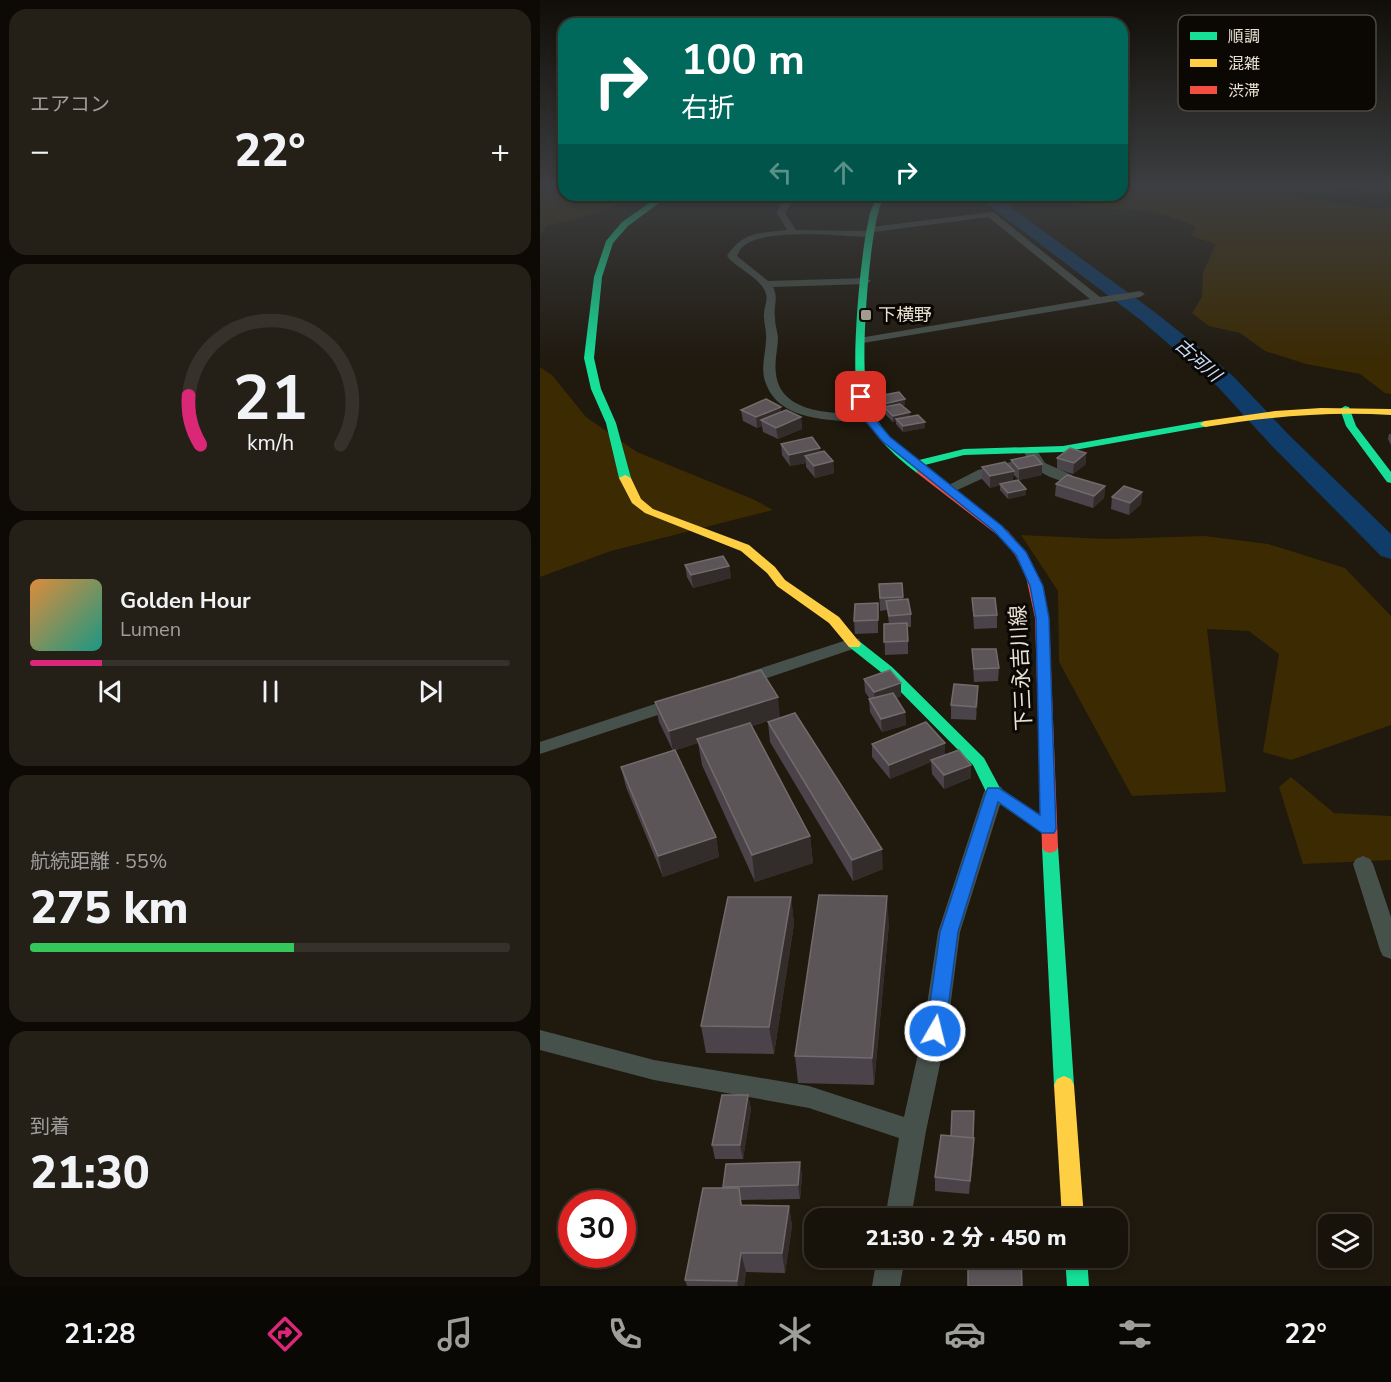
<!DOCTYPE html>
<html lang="ja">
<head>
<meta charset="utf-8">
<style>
	:root { --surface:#17130a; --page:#242018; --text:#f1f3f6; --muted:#9e9e9c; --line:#36322b; --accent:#db2777 }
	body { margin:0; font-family:"Nunito Sans","Noto Sans JP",sans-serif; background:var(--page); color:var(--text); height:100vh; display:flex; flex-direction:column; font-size:22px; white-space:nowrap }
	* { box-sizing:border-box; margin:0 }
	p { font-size:20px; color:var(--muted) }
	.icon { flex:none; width:33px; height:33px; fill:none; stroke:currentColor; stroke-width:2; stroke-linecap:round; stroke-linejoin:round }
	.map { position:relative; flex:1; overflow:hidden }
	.details { display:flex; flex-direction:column; gap:9px; padding:9px; background:#0d0a06; width:540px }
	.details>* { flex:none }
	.hud { position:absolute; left:18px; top:18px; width:570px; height:183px; border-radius:18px; box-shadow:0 3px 9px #0003,0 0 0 2px var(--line); background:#00695c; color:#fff; overflow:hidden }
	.buttons { position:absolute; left:778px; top:1214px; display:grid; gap:12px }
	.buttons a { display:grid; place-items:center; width:54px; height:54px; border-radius:12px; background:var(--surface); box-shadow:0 3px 9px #0003,0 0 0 2px var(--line); font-size:30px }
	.speed { position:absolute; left:18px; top:1190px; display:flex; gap:12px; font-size:30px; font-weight:700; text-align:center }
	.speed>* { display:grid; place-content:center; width:78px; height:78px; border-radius:50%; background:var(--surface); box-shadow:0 3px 9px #0003,0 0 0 2px var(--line); line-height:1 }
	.speed .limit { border:9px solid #d22; background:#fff; color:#111 }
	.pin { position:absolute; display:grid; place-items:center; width:51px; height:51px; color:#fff; margin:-26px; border-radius:12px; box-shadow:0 3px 9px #0006 }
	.me { position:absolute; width:66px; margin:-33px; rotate:8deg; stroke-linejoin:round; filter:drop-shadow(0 0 4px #0008) }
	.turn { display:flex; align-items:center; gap:21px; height:126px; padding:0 24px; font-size:27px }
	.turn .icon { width:78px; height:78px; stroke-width:2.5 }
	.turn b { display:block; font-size:42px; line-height:51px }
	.lanes { display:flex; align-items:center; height:57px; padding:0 24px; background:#0003; justify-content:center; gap:30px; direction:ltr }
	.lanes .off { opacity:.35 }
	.big { font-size:45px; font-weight:800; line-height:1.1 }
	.details .tile { flex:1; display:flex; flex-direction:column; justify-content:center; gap:9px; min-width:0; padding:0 21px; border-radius:18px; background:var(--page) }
	.details .dial { align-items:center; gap:0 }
	.dial svg { height:156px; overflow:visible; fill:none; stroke:var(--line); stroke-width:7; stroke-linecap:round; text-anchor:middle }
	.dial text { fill:var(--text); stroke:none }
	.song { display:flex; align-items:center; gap:18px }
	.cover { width:72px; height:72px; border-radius:9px; background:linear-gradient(135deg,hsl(30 70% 55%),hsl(170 70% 35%)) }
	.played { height:6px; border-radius:3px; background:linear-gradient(90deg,var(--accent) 15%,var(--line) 15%) }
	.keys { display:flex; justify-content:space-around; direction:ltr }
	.heat { display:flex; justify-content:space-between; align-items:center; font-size:33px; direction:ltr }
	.charge { height:9px; border-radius:4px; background:linear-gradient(90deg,#34c759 55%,var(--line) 0) }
	.trip { position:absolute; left:264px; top:1208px; width:324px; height:60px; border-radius:18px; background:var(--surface); box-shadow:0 3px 9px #0003,0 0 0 2px var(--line); font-weight:800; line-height:60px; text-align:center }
	.dock { display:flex; height:96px; justify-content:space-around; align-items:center; background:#090804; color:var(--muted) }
	.dock .icon { width:42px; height:42px }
	.dock .selected { color:var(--accent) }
	.dock b { font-size:27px; color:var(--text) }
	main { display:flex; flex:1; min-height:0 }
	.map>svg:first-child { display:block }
</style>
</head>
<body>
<main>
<section class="details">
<div class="tile"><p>エアコン</p>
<div class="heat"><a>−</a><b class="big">22°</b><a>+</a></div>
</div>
<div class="tile dial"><svg viewBox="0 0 100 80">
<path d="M14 69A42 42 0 1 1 86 69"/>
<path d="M14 69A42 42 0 0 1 8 44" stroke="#db2777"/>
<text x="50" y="56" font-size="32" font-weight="700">21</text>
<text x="50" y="72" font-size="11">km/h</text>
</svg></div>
<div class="tile">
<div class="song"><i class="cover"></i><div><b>Golden Hour</b><p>Lumen</p></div></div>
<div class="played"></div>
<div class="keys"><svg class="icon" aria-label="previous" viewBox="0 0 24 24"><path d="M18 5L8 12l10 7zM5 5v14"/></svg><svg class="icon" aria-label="pause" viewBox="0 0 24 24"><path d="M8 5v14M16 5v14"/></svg><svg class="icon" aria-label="next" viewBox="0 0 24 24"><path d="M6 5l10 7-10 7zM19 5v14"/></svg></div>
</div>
<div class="tile"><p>航続距離 · 55%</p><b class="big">275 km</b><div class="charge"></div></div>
<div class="tile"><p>到着</p><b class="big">21:30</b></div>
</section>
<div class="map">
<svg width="851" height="1286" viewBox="0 0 851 1286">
	<rect width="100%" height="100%" fill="#1f190e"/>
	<path fill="#3b2a02" d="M0,184H24V195H96L64,211L7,226L0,236Z
		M582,184H687L754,198L846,210L851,205V394L845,393L820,374L766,364L725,351L700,333L669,326L652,313L662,297L663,272L676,244L651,236L656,227C633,216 606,208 580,209C549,209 546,214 519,195H582Z
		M0,367L12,375L46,417L97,452L215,500L233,510L71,551L0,577Z
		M481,535L567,539L665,536L728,544L805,568L851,616V725L751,760L723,752L739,654L709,631L667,629L686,792L592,796L519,662L518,591Z
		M751,777L794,813L851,816V860L763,864L739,787Z"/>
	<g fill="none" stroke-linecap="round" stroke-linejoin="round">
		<path fill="#103c69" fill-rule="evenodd" d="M435,195H454L616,313L671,357L694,377L749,435L851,534V559L841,556L731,445L678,387L602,321Z"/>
		<path fill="#47514b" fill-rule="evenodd" d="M248,195H257L245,213L256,230L327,231L331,227L453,212L560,297L600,291L605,294L600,297L323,343L319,342V338L550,299L448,217L334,232L333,236L330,237C300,236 229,228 205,245C201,247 199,252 197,256L228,281L326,278L331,281L326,284L233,287C239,299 233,306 235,318C235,325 237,330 238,337C238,349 234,361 236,374C241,416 298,413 329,414L335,418L329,422C294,420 238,423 225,381C220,366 227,350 226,335C226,329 224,323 224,317C223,309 228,302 226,294C222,278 197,269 187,256C202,232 220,233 247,230L237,213L240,205Z
			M491,448L496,449L505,463L532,475L534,478L532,481C519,483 501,474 492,465L448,476L413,492L408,493L401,489L438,470L487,458L484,452Z
			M313,638L319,639L321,643L319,647L209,684H197L194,680L197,676Z
			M136,697L142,699L145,703L142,707L0,754V742Z
			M454,785L461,787L464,792L420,932L407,1031L386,1131L371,1218H345L359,1138L269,1108L114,1080L0,1050V1030L114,1060L269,1086L364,1117L383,1031L398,932L444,792L447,787Z
			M823,856L830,859L833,864L851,917V959L843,956L840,950L813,864L816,859Z
			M337,1257H365L360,1286H332Z"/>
		<path fill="#16e098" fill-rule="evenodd" d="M121,195H130L88,226L73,243L62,277L54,358L61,389L76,423L91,478L85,481L79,478L66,423L51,389L44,358L54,277L66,241L82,222Z
			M342,195H350C345,200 340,203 339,210C329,241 318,374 329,403C338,427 356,445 375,461L424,449L523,446L665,421L670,424L669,426L523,452L424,455L381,466L387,471L385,473H377C353,455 329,432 319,403C309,373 321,242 331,210C333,204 337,199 342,195Z
			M805,406L809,407L816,426L851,472V483L847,482L806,426L800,409Z
			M314,640L319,641L352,667L444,758L460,788L514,825L516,829L514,833L508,835L502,833L448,796L433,765L342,673L309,647L307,644Z
			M510,841L516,843L518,847L534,1085L531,1091L524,1094L517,1091L514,1085L502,847L504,843Z
			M525,1257H547L549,1286H527Z"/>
		<path fill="#ffcf43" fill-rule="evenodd" d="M781,408L851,409V415C788,411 727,417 665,427L660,424L665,421L735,411Z
			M85,475L91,478L101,499L113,509L209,545L235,567L245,580L299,617L321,644L319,647H309L289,623L237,586L227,573L201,551L105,513L92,503L79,478Z
			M524,1076L531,1079L534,1085L544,1218H522L514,1085L517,1079Z"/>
		<path fill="#f24e42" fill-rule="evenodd" d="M381,468L468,531L487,554L498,577L509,618L518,847L516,851L510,853L504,851L502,847L495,618L486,577L475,555L460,537L377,473V469Z"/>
	</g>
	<path fill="#4a444a" d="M774,184H851V190L850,192Z
		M338,396L365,405L362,406L370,416L385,428L363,432L356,424V421L353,422L344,413V409L338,402Z
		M241,407V412L261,417L262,429L238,439L223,432L222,426L217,428L203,421L201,410Z
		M849,434H851V445L848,439Z
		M241,444L281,452L293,461L294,473L275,478L266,467V463L250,466L242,455Z
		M546,453V464L533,474L517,469V458Z
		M471,460L502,475L479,480L473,474V481L486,489V495L468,499L460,490V485L450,488L442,479V467L471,468Z
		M516,484L565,486L564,498L553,508L515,496Z
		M602,492L601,504L589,515L571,509L572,497Z
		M145,565L189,566L191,578L153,588L147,577Z
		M362,583L363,599L371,614V627H368V654L345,655L344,624H349L347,610L340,611L339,584Z
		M432,598L457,615V628L434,629Z
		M338,603V633L315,634L314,621Z
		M432,649L459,668L458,681L434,682Z
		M324,679L361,683V696L356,698L365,712L366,725L342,732L330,712L329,699H330L325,692Z
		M438,686V699L436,720L411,719V705Z
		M115,702L240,717L212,726L270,836L273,863L215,882L162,765L158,743L133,751L119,722Z
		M228,722L343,869L313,881L230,742Z
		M405,743V755L431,765V778L404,789L392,774L391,762L350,779L332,757V744Z
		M81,767L176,837L179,857L123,877L86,787Z
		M251,897L254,924L234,1054L166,1053L161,1026Z
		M349,923L334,1085L258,1083L255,1056Z
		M208,1095L211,1109L203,1159H175L172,1145Z
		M433,1138L434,1152L429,1194L395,1191V1177Z
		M260,1162L262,1176L260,1199L201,1200L202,1205L249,1206L252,1226L245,1273L206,1272L204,1286H147L145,1280L183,1187Z"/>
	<path fill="#322c2b" d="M365,399V405L345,409L344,408V404Z
		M241,407L242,418L221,420L222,426L217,428L216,417Z
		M370,412V418L356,419V421L353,422V416Z
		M261,417L262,429L238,439L236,428Z
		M385,422V428L363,432V426Z
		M280,448L281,459L265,456L266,463L250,466L249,455Z
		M546,453V464L533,474L534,463Z
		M293,461L294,473L275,478L274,466Z
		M502,464V475L479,480V469Z
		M474,471L473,482L450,488V476Z
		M565,486L564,498L553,508L554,496Z
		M486,489V495L468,499V493Z
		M602,492L601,504L589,515L590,503Z
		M189,566L191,578L153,588L151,575Z
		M361,683V696L335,705L334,692Z
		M438,686V699L436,720V707Z
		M238,697L240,717L159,742L157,739L158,743L133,751L129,731Z
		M365,712L366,725L342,732L341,719Z
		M405,743V756L391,760V762L350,779L349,765Z
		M431,765V778L404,789V775Z
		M270,836L273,863L215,882L212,855Z
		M176,837L179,857L123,877L118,856Z
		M342,849L343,869L313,881L312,860Z
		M347,896L349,923L334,1085L332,1058Z
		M251,897L254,924L234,1054L229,1027Z
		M208,1095L211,1109L203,1159L200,1145Z
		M434,1138V1152L429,1194L430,1181Z
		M260,1162L262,1176L260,1199L258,1185Z
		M249,1206L252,1226L245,1273L242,1253Z
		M201,1253L206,1272L204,1286H198L197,1281Z"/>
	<path fill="#5b5558" stroke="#716b6c" stroke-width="1.5" d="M359,392L365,399L344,404L338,396Z
		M226,399L241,407L216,417L201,410Z
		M360,404L370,412L353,416L344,407Z
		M246,410L261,417L236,428L221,420Z
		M378,415L385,422L363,426L356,419Z
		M272,437L280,448L249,455L241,444Z
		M530,448L546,453L534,463L517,458Z
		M284,451L293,461L274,466L265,456Z
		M494,455L502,464L479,469L471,460Z
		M465,462L474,471L450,476L442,467Z
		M527,475L565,486L554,496L516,484Z
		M478,480L486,489L468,493L460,484Z
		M584,486L602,492L590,503L572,497Z
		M183,556L189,566L151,575L145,565Z
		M362,583L363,597L340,598L339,584Z
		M432,598H455L457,615L434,616Z
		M368,599L371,614L349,616L346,601Z
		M338,603V620L314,621L315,604Z
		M367,623L368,641L344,642V624Z
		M432,649H456L459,668L434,669Z
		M221,670L238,697L129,731L115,702Z
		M350,670L361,683L334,692L324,679Z
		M414,684L438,686L436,707L411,705Z
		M353,693L365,712L341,719L329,699Z
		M255,713L342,849L312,860L228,722Z
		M386,722L405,743L349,765L332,744Z
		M210,723L270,836L212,855L157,739Z
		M135,750L176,837L118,856L81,767Z
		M419,750L431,765L404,775L391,760Z
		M279,895L347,896L332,1058L255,1056Z
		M188,897H251L229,1027L161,1026Z
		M182,1095H208L200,1145H172Z
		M412,1111H434L433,1138L411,1136Z
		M401,1135L434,1138L430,1181L395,1177Z
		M260,1162L258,1185L183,1187L186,1164Z
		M163,1188H199L201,1205L249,1206L242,1253H201L197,1281L145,1280Z
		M385,1215H414V1218H385Z
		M428,1257H481L482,1286H428Z"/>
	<linearGradient id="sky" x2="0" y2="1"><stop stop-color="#110e08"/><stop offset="0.51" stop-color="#3c3e41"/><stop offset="1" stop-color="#3c3e41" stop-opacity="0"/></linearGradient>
	<rect width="851" height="364" fill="url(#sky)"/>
	<path fill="#1a73e8" stroke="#114b97" stroke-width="1.5" d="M321,394L326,397L334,418L350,437L462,526L486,552L503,586L509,618L516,829L514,833H502L458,802L418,932L405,1031L402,1037L395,1039L388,1037L386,1031L400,932L446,792L448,788H459L500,815L496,618L490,586L476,555L454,531L342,441L323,418L316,397Z"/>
	<rect fill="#a29c8f" stroke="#0b0702" stroke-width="2" x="320" y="309" width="12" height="12" rx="3"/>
	<g text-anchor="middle" stroke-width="6" stroke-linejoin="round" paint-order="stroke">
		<g font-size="18" fill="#e9e2d5" stroke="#0b0702" text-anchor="start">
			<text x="338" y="321">下横野</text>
		</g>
		<g font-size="18" font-style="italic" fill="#c4defe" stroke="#0b0702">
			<text transform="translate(658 360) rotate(42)" y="6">古河川</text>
		</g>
		<g font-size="21" fill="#e9e2d5" stroke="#0b0702">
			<text transform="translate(481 668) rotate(-93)" y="7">下三永吉川線</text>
		</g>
	</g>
	<rect x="638" y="15" width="198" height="96" rx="9" fill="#0b0702" stroke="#4e4941" stroke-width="1.5"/>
	<rect x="650" y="32" width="27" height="8" fill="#16e098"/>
	<rect x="650" y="59" width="27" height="8" fill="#ffcf43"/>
	<rect x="650" y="86" width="27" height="8" fill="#f24e42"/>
	<g font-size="16" fill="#e9e2d5">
		<text x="688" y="42">順調</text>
		<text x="688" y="69">混雑</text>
		<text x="688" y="96">渋滞</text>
	</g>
</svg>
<div class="buttons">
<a><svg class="icon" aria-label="layers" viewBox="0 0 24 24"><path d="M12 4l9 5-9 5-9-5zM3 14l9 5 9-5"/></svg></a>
</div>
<div class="speed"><div class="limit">30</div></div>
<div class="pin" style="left:321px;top:397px;background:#d93025"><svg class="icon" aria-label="arrive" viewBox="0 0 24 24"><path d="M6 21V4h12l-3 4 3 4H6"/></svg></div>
<svg class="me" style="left:395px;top:1031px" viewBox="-20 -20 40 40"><circle r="17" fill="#1a73e8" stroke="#fff" stroke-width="3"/><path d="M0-11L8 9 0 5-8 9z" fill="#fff"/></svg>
<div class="trip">21:30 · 2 分 · 450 m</div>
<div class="hud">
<div class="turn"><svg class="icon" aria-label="right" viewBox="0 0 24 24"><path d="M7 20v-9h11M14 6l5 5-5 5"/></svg><div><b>100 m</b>右折</div></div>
<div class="lanes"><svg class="icon off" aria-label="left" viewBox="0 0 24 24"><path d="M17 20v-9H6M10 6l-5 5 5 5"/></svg><svg class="icon off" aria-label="ahead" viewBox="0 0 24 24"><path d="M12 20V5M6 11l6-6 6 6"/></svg><svg class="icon" aria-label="right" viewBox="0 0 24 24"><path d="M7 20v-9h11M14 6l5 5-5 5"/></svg></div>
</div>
</div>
</main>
<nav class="dock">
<b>21:28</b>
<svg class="icon selected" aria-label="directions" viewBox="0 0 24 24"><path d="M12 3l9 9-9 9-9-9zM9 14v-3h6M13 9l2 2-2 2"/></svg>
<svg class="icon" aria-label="music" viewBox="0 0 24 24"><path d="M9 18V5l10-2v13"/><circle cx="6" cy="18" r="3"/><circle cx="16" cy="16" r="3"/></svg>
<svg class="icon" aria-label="phone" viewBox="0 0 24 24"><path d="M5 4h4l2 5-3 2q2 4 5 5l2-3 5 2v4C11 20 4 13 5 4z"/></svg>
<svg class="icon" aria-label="climate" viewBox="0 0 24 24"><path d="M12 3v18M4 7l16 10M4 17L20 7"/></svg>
<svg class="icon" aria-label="car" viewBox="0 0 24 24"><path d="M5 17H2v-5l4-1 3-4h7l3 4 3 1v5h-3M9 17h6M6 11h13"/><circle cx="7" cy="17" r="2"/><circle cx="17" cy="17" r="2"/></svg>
<svg class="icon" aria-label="filters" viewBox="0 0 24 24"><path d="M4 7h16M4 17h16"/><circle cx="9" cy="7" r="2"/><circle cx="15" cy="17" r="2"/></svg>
<b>22°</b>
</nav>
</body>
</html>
